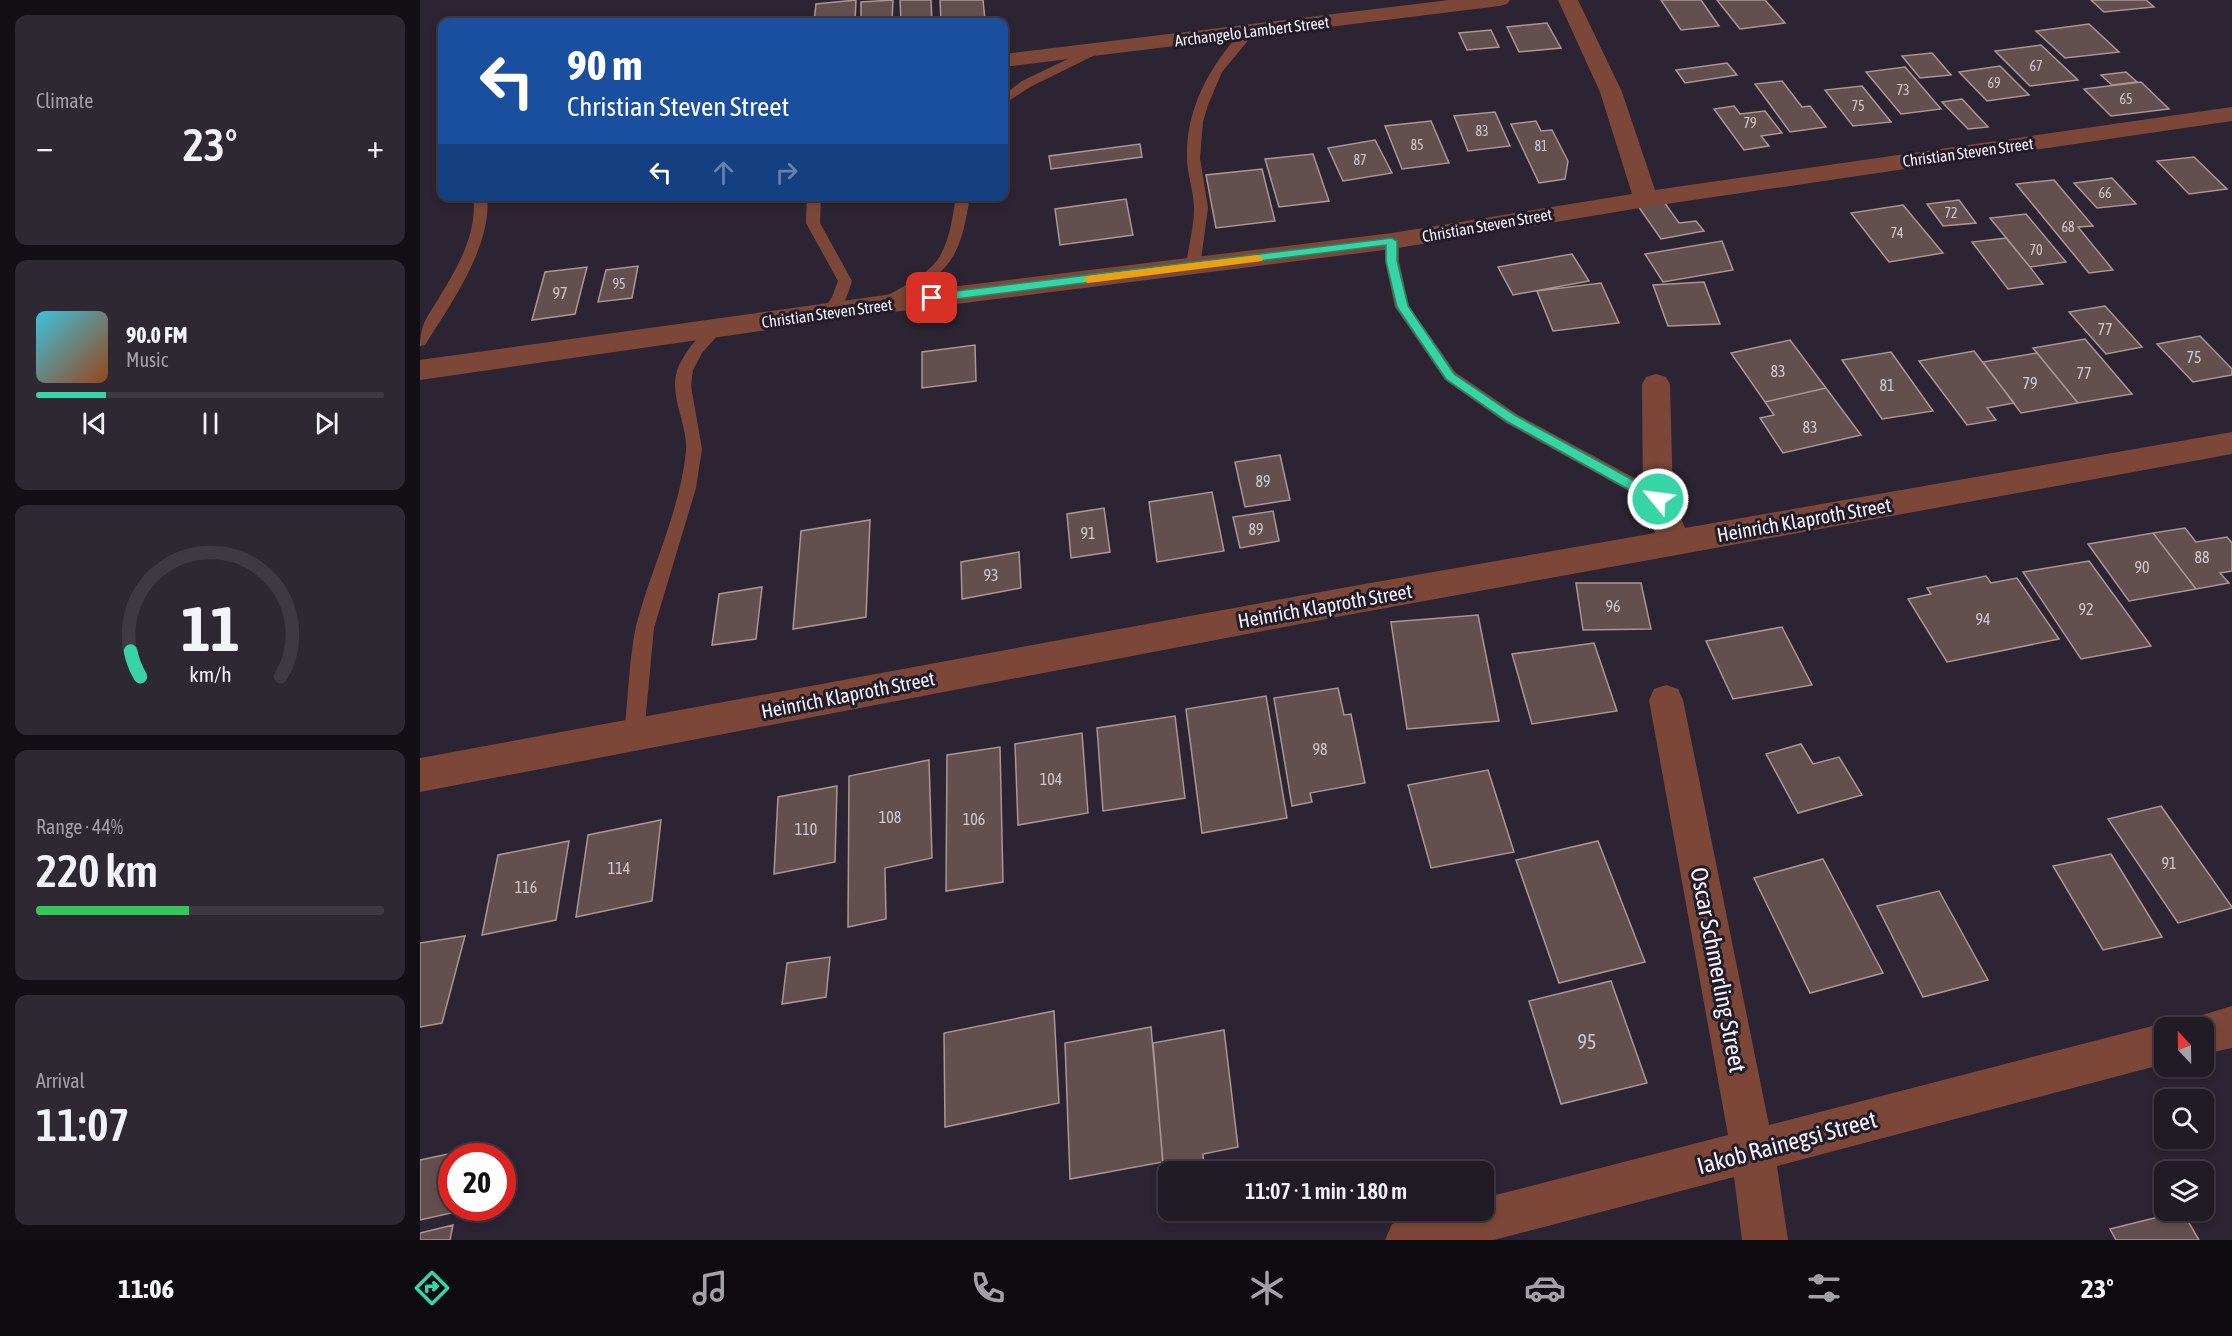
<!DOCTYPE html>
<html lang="en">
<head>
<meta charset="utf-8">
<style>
	:root { --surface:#211b26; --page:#2d2832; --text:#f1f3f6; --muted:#a2a1a7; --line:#3e3943; --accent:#37d4a6 }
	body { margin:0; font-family:"Asap Condensed",sans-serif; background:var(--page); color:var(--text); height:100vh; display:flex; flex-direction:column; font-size:22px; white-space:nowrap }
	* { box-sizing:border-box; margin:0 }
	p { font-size:20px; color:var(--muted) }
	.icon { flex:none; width:33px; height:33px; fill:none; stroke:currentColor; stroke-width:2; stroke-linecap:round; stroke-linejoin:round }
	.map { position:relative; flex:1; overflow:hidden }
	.side { display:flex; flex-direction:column; gap:15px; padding:15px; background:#120f15; width:420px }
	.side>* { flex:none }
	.hud { position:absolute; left:18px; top:18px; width:570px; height:183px; border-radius:12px; box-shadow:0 3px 9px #0003,0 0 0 2px var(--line); background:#1a4fa0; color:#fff; overflow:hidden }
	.needle { width:39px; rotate:338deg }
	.buttons { position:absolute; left:1734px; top:1017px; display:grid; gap:12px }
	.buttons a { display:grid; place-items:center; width:60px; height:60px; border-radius:12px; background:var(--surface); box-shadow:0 3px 9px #0003,0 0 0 2px var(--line); font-size:30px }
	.speed { position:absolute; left:18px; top:1143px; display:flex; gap:12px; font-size:30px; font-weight:700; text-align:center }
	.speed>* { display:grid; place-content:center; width:78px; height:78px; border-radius:50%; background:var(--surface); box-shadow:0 3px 9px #0003,0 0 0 2px var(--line); line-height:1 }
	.speed .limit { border:9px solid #d22; background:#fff; color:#111 }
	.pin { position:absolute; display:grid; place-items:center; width:51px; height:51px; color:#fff; margin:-26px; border-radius:12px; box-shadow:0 3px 9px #0006 }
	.me { position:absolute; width:66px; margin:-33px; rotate:299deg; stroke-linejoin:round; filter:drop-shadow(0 0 4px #0008) }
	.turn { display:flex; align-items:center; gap:21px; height:126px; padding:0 30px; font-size:27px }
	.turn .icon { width:78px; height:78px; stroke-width:2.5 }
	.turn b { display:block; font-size:42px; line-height:51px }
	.lanes { display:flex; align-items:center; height:57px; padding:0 30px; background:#0003; justify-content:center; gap:30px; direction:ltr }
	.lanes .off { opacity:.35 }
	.big { font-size:45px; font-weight:600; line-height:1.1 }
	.side .tile { flex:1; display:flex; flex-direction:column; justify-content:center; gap:9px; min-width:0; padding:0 21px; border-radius:12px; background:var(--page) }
	.side .dial { align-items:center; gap:0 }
	.dial svg { height:156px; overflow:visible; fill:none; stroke:var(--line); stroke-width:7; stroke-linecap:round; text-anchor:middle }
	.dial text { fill:var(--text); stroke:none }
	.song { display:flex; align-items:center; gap:18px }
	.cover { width:72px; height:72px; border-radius:9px; background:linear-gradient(135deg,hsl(190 70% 55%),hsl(20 70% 35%)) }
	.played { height:6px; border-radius:3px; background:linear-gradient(90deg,var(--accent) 20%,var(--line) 20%) }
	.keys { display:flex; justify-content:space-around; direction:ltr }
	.heat { display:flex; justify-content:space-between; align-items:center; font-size:33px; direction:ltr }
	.charge { height:9px; border-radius:4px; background:linear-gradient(90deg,#34c759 44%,var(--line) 0) }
	.trip { position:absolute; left:738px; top:1161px; width:336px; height:60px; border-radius:12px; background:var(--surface); box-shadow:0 3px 9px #0003,0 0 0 2px var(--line); font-weight:600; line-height:60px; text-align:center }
	.tab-bar { display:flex; height:96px; justify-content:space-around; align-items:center; background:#0d0b0f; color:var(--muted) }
	.tab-bar .icon { width:42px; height:42px }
	.tab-bar .current { color:var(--accent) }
	.tab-bar b { font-size:27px; color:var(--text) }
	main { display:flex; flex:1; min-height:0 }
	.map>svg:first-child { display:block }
</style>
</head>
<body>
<main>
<section class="side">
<div class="tile"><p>Climate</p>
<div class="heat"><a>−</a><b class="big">23°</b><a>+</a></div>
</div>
<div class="tile">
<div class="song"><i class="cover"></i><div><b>90.0 FM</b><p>Music</p></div></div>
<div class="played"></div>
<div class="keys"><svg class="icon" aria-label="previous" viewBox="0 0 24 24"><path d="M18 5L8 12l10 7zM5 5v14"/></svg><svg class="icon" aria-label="pause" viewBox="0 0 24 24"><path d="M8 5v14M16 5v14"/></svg><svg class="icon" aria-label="next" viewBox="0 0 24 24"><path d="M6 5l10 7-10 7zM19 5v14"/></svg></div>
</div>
<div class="tile dial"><svg viewBox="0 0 100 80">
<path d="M14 69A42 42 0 1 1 86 69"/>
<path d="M14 69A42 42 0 0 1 9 56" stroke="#37d4a6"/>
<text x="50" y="56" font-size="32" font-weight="700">11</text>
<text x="50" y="72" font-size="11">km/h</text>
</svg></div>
<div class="tile"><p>Range · 44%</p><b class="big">220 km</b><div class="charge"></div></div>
<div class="tile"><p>Arrival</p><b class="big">11:07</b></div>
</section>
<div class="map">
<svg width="1812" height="1240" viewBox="0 0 1812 1240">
	<rect width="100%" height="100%" fill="#2c2432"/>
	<path fill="#634f4d" stroke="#ac9693" stroke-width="1.5" d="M436,0L435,22H394L396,4Z
		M473,0L472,22H441V2Z
		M480,0H511L512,22H481Z
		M520,0H563L565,20L521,22Z
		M1241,0H1281L1299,26L1261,30Z
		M1297,0H1345L1365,23L1320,29Z
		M1671,0H1726L1734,7L1684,12Z
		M1127,23L1141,48L1099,52L1087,27Z
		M1669,24L1699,52L1645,58L1616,31Z
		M1071,30L1079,47L1047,50L1039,33Z
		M1621,45L1658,80L1610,86L1575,51Z
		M1512,53L1531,75L1500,78L1482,56Z
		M1307,63L1317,75L1265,83L1256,70Z
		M1580,66L1609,95L1567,101L1539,72Z
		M1485,67L1521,109L1481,114L1446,72Z
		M1706,72L1717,82L1692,85L1681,75Z
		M1362,81L1382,107L1390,106L1406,127L1370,132L1335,84Z
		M1721,82L1749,109L1691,116L1664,89Z
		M1442,86L1471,122L1433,126L1405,90Z
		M1542,99L1568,127L1548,129L1522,102Z
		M1314,106L1320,114L1345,111L1362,133L1341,136L1349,146L1324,150L1294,109Z
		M1075,112L1090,146L1048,151L1034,116Z
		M1011,121L1029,163L982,169L965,126Z
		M1116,121L1121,131L1132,130L1148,161L1145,179L1119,183L1091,124Z
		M955,140L972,173L923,181L908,148Z
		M720,144L722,157L631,169L629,156Z
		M893,154L909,201L859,207L845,159Z
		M1774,157L1807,189L1769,194L1737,161Z
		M842,169L855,221L796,228L786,175Z
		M1692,178L1716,204L1677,208L1654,183Z
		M1634,180L1673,226L1658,227L1693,270L1669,273L1596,184Z
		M706,199L713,235L640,245L635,209Z
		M1539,200L1556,223L1523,226L1507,204Z
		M1244,202L1259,223L1276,221L1284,231L1241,239L1218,206Z
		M1483,205L1523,253L1469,262L1431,213Z
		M1606,214L1646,262L1610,267L1570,218Z
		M1586,238L1610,267L1623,284L1588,289L1552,242Z
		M1302,241L1313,270L1243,282L1225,254Z
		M1152,254L1169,281L1093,295L1078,267Z
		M218,266L212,298L178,302L186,270Z
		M167,267L155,314L112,320L125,272Z
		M1284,282L1300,324L1248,326L1233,285Z
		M1181,283L1199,323L1133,331L1117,291Z
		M1685,306L1722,347L1686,354L1649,312Z
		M1780,336L1812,369V375L1773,382L1737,344Z
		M1665,339L1712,394L1658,403L1613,348Z
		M1370,340L1406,388L1345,402L1311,353Z
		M555,345L556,381L502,388V352Z
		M1554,351L1594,403L1567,408L1576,420L1547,425L1499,361Z
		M1471,352L1513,411L1462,419L1422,360Z
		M1617,353L1658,403L1601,413L1563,362Z
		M1406,388L1441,435L1363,453L1340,418L1354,415L1345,402Z
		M860,455L870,500L825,507L815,462Z
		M792,492L804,551L737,562L729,502Z
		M684,508L690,552L651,558L647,514Z
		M853,511L859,541L820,548L813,517Z
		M450,520L446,617L373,629L381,531Z
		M1765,528L1776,542L1807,537L1812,543V571L1800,573L1809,583L1776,589L1733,533Z
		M1733,533L1776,589L1709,601L1668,544Z
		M599,552L601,588L542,599L541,562Z
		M1669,561L1731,646L1661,659L1603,572Z
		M1566,576L1571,583L1597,578L1639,639L1527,662L1488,599L1511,594L1507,588Z
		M1156,583H1221L1231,629L1163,630Z
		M342,587L336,639L292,645L299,594Z
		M1058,615L1079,721L987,729L971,622Z
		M1362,627L1392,685L1313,699L1286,641Z
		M1174,643L1197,711L1112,724L1092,654Z
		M918,688L924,715L931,714L945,783L890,793L892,802L872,806L854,698Z
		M846,696L867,818L782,833L766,709Z
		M755,716L765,798L683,811L677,728Z
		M662,733L668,813L598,825L595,744Z
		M1381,744L1393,764L1419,757L1442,795L1378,813L1346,754Z
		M580,747L583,882L526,891L527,755Z
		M509,760L512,858L465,868L466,919L428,927L429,776Z
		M1068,770L1094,852L1011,868L988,785Z
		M417,786L415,862L354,874L358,797Z
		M1741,806L1812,907V908L1758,923L1688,819Z
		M241,820L232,901L156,917L168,835Z
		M149,841L136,920L62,935L78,855Z
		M1178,841L1225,962L1139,983L1096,860Z
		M1691,854L1742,937L1683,950L1633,866Z
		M1403,859L1463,973L1390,993L1334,878Z
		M1519,891L1568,980L1503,997L1457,906Z
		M45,936L22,1023L0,1027V943Z
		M410,957L406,997L362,1004L367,963Z
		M1191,981L1227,1083L1141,1104L1109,1001Z
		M634,1011L639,1103L525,1127L524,1033Z
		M731,1027L743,1162L650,1179L645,1043Z
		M804,1030L818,1147L783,1154L784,1170L748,1172V1176L744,1177L733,1043Z
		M61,1147L59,1156H32V1208H49V1209L0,1220V1160Z
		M1762,1211L1779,1240H1696L1690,1229Z
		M33,1225L30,1240H0V1233Z"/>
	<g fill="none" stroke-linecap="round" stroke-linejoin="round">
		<path fill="#7c4738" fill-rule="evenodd" d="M830,28L836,31L802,72L788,105L783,122L780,158L788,208L780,267L773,272L766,267C768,247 774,228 774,208C774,191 767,175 767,158C766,116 783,78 810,45C815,39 822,30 830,28Z
			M675,46L679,47V53L610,87L584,104V95L602,81Z
			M53,196H67C73,245 30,305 5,345L0,346C0,323 9,315 20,296C38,267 58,232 53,196Z
			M387,196H401L400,223L432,281C428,293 423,313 409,317L402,312L412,297L418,281L386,223Z
			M536,196H550C541,253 534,268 485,298C477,303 470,310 460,308L458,304L460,300C479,288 508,276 520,256C530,239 533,215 536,196Z
			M972,236L979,241V261L989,306L1035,372L1098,415L1244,494L1246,499L1244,504L1238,505L1232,504L1086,423L1025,380L975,307L965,261V241Z
			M297,323L304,328L282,353L273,370L271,386L282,449L276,488L234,628L224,735L221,741L214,744L207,741L204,735C208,701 209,659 216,626C231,568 260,512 266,451C268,425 249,397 257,371C261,357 283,327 297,323Z"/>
		<path fill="#7c4738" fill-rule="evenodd" d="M1029,0H1090L1087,4L1080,6L584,67V54Z
			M1138,0H1158L1202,92L1235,190L1812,107V121L1226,207L972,249L465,313L0,380V360L465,295L972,233L1212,194L1180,92Z
			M1236,374L1246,377L1250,384L1253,499L1265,528L1812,432V454L922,616L0,792V758L922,588L1235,533L1223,499L1222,384L1226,377Z
			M1246,685L1258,689L1263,700L1349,1125L1744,1023L1754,1028H1744V1064L1357,1166L1368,1240H1322L1314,1177L1074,1240H965L972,1224C1006,1210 1028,1210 1064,1210V1198L1308,1135L1229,700L1234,689Z
			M1812,1006V1048L1784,1054V1028H1766L1769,1019Z"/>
	</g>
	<path fill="#37d4a6" stroke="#248a6c" stroke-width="1.5" d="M972,238L977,241V261L988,306L1034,374L1096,416L1242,496L1244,499L1242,503H1233L1088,422L1026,379L977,307L966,261V245L512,302L506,298L512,294Z"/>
	<path fill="#f59e0b" d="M838,255L843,258L842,261L668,283L663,280L668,276Z"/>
	<g text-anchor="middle" stroke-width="6" stroke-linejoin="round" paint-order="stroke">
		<g font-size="14" fill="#d1c8d0">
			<text x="1616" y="71">67</text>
			<text x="1574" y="88">69</text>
			<text x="1483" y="95">73</text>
			<text x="1706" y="104">65</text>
			<text x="1438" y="111">75</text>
			<text x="1330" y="128">79</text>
			<text x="1062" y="136">83</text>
			<text x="997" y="150">85</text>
			<text x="1121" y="151">81</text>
			<text x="940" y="165">87</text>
			<text x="1685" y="198">66</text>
			<text x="1531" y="218">72</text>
			<text x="1648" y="232">68</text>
			<text x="1477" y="238">74</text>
			<text x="1616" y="255">70</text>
			<text x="199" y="289">95</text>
		</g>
		<g font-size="16" fill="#f6f1fb" stroke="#221b28">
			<text transform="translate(832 31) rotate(-7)" y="6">Archangelo Lambert Street</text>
			<text transform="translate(1548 152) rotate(-8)" y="6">Christian Steven Street</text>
			<text transform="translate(1067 225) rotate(-10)" y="6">Christian Steven Street</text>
			<text transform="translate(407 313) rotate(-8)" y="6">Christian Steven Street</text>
		</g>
		<g font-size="16" fill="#d1c8d0">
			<text x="140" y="299">97</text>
			<text x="1685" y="335">77</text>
			<text x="1774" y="363">75</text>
			<text x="1358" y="377">83</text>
			<text x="1664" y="379">77</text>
			<text x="1610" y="389">79</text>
			<text x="1467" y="391">81</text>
			<text x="1390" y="433">83</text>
			<text x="843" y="487">89</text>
			<text x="836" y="535">89</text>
			<text x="668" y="539">91</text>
			<text x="1782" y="563">88</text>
			<text x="1722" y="573">90</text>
			<text x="571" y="581">93</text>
			<text x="1193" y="612">96</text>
			<text x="1666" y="615">92</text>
			<text x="1563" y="625">94</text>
			<text x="900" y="755">98</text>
			<text x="631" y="785">104</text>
			<text x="470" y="823">108</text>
			<text x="554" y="825">106</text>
			<text x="386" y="835">110</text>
			<text x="1749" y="869">91</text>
			<text x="199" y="874">114</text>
			<text x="106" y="893">116</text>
		</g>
		<g font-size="20" fill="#f6f1fb" stroke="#221b28">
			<text transform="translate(1384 520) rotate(-10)" y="7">Heinrich Klaproth Street</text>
			<text transform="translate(905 606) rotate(-10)" y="7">Heinrich Klaproth Street</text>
			<text transform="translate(428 695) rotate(-11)" y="7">Heinrich Klaproth Street</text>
		</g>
		<g font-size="20" fill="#d1c8d0">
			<text x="1167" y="1049">95</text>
		</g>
		<g font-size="24" fill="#f6f1fb" stroke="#221b28">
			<text transform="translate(1298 970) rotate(79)" y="8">Oscar Schmerling Street</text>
			<text transform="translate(1367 1143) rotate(-15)" y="8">Iakob Rainegsi Street</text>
		</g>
	</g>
</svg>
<div class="buttons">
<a><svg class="needle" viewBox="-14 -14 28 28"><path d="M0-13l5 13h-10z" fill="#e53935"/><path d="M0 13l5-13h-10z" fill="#a2a1a7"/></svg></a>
<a><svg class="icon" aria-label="search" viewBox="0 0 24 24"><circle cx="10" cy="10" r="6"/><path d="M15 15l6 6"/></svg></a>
<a><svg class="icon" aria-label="layers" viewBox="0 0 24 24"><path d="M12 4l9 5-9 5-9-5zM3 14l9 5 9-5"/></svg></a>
</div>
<div class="speed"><div class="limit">20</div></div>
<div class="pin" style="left:512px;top:298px;background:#d93025"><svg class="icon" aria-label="arrive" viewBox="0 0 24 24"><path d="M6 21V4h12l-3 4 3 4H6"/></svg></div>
<svg class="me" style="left:1238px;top:499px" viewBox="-20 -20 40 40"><circle r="17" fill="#37d4a6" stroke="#fff" stroke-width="3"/><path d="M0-11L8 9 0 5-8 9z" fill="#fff"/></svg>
<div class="trip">11:07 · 1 min · 180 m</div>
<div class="hud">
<div class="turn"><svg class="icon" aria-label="left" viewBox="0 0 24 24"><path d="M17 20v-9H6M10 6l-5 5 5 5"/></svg><div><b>90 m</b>Christian Steven Street</div></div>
<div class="lanes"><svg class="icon" aria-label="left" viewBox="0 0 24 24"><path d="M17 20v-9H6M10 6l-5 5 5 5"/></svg><svg class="icon off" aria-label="ahead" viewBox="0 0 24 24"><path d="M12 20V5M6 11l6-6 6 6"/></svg><svg class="icon off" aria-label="right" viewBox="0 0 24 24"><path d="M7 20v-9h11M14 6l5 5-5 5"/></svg></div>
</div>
</div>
</main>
<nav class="tab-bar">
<b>11:06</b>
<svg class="icon current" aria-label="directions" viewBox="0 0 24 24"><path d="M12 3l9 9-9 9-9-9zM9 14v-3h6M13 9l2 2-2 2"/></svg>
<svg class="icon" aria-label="music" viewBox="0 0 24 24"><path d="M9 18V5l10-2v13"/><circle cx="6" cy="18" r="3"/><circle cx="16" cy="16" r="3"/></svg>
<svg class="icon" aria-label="phone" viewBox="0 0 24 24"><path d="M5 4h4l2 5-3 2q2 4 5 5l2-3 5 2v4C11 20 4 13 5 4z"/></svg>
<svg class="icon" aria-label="climate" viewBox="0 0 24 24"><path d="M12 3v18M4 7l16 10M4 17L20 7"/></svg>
<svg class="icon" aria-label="car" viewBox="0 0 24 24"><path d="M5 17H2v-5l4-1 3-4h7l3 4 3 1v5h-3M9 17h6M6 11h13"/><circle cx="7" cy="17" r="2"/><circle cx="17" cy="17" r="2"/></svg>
<svg class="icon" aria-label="filters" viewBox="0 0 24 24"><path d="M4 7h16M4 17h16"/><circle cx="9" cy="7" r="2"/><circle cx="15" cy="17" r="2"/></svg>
<b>23°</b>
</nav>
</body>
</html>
